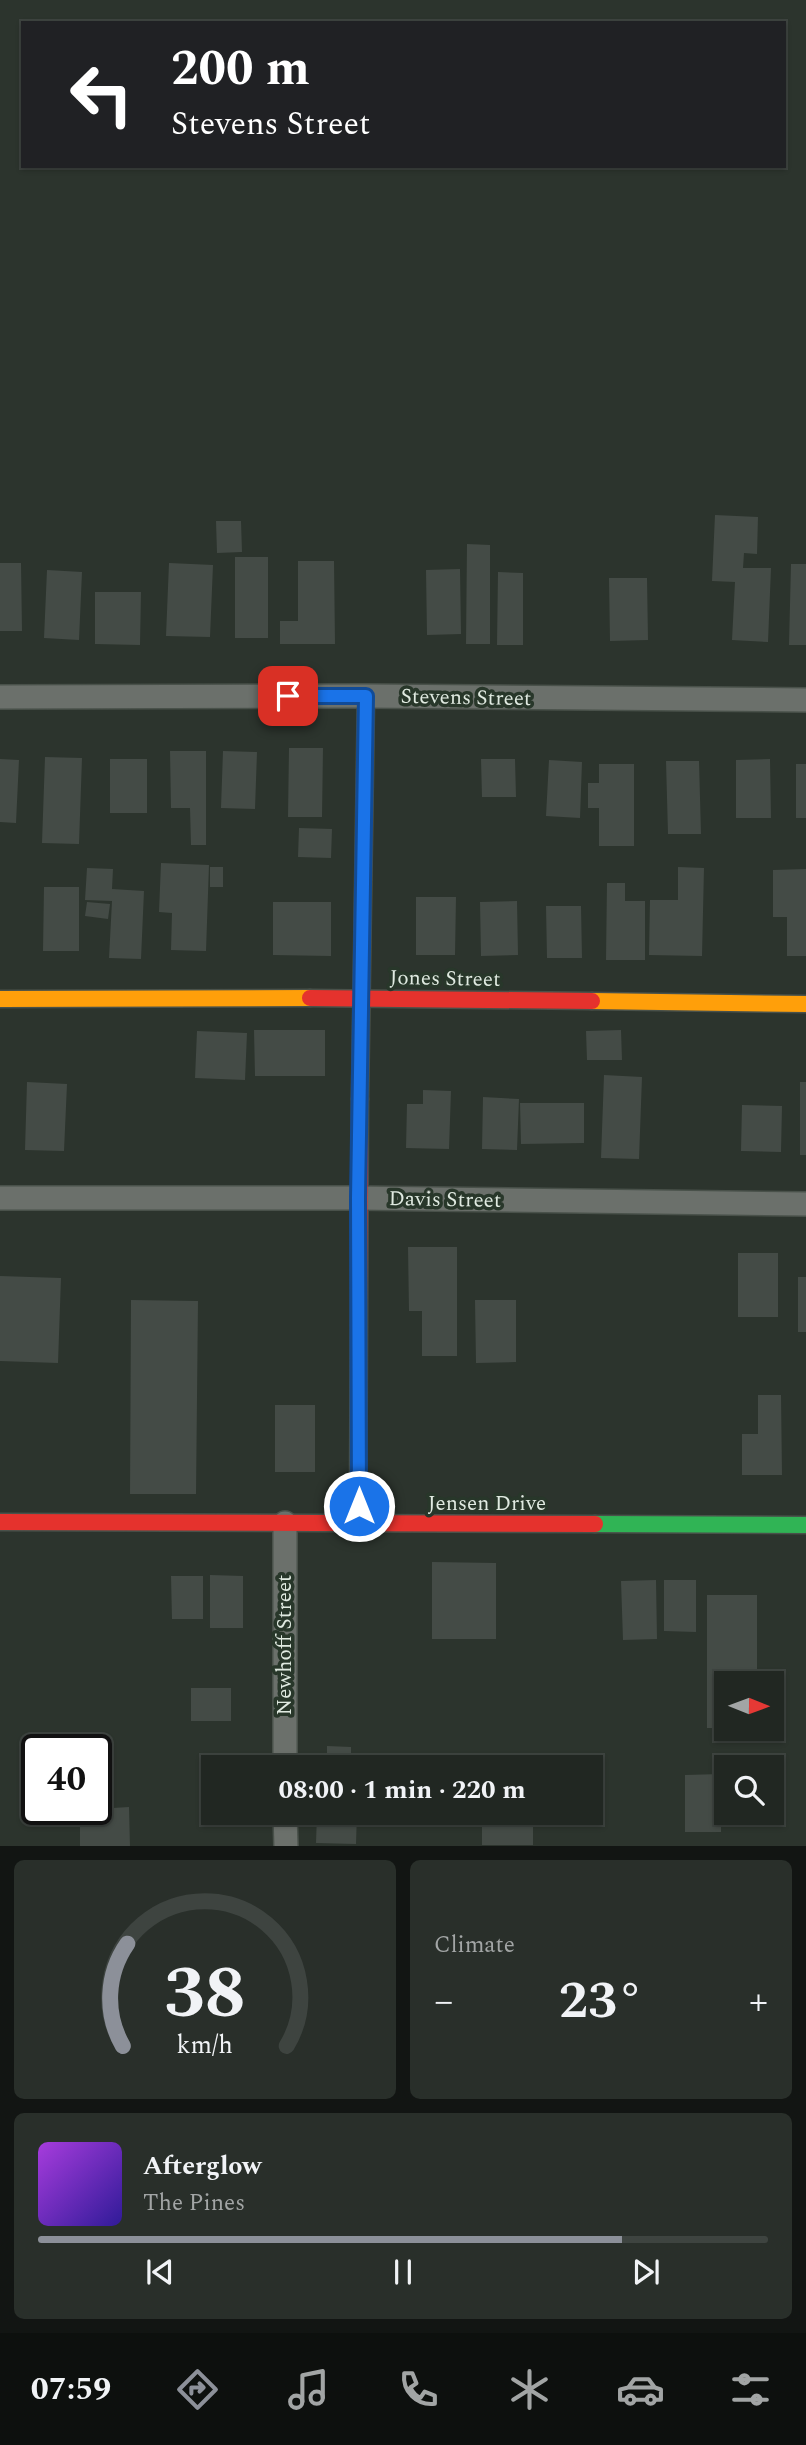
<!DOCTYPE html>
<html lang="en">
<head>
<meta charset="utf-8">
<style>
	:root { --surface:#212722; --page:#292f2a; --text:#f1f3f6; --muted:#a2a5a5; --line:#3e4440; --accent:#8c9099 }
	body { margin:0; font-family:Spectral,serif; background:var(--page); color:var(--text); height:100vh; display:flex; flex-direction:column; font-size:26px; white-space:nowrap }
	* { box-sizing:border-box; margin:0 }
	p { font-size:23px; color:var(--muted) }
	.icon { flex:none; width:38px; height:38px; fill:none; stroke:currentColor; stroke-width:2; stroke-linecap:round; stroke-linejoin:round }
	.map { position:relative; height:1846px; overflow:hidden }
	.sheet { display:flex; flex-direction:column; gap:14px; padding:14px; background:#121513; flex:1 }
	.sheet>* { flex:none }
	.hud { position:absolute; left:21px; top:21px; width:765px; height:147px; border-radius:0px; box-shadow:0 2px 5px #0004,0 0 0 2px var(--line); background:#202124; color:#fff; overflow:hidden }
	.needle { width:46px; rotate:91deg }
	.tools { position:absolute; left:714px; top:1671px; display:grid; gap:14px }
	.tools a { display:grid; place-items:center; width:70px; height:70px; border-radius:0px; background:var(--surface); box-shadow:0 2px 5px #0004,0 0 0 2px var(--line); font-size:35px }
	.speed { position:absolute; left:21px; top:1734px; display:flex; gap:14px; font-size:35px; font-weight:700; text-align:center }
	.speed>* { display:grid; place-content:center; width:91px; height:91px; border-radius:50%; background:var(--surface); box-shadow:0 2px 5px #0004,0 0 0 2px var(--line); line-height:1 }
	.speed .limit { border:4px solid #111; border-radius:10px; background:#fff; color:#111 }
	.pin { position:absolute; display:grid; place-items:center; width:60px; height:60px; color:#fff; margin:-30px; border-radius:14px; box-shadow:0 4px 10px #0006 }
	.me { position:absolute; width:77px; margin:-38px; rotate:0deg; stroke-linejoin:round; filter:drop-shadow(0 0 5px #0008) }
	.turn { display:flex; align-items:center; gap:24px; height:147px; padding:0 35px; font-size:32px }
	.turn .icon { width:91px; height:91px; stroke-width:2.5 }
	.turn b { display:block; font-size:49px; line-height:60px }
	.big { font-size:52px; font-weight:700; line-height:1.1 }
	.sheet .widget { flex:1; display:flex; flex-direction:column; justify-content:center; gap:10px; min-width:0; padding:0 24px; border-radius:10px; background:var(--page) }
	.sheet .dial { align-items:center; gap:0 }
	.dial svg { height:182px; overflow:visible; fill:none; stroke:var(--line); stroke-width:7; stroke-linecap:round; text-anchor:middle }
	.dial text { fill:var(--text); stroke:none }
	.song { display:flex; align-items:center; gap:21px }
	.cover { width:84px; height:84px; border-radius:10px; background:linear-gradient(135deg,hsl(280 70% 55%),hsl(250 70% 35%)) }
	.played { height:7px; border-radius:4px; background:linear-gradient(90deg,var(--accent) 80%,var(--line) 80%) }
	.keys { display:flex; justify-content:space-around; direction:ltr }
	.heat { display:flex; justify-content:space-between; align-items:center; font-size:38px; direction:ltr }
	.sheet .tiles { flex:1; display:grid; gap:14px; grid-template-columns:1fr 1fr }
	.widget:last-child { grid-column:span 2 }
	.trip { position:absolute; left:201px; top:1755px; width:402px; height:70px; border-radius:0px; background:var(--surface); box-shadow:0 2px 5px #0004,0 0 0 2px var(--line); font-weight:700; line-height:70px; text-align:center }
	.tab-bar { display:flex; height:112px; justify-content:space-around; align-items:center; background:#0d100e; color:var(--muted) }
	.tab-bar .icon { width:49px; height:49px }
	.tab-bar .current { color:var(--accent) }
	.tab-bar b { font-size:32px; color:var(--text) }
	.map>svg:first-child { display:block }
</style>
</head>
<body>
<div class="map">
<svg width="806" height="1847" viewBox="0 0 806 1847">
	<rect width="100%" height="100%" fill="#2c342d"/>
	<path fill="#444b46" d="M715,515L758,517L757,554L744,553L743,568H771L768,642L732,640L735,582L712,581Z
		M216,521H241L242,552L217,553Z
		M467,544L490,545V644H466Z
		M235,557H268V638H235Z
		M298,561H334L335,644H280V621H298Z
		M0,563H21L22,631H0Z
		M169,563L213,565L210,637L166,636Z
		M791,564H806V645H789Z
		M460,569L461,634L427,635L426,570Z
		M47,570L82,572L79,640L44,638Z
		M498,572L523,573V645H497Z
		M609,578H647L648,640L610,641Z
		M95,592H141L140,645L95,644Z
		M289,748H323L322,817H288Z
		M170,751H206V845H191L190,808H171Z
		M223,751L257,752L255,809L221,808Z
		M45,757L82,758L79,844L42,843Z
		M0,759L19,760L16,823L0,822Z
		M110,759H147V813H110Z
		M481,759H515L516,797H482Z
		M770,759L771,818H736V760Z
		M549,760L582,762L580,818L546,816Z
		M666,761H699L701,834H668Z
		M599,764H634V846H599V808H588V783H599Z
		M796,764H806V818H796Z
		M299,828L332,829L331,858L298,857Z
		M161,863L209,865L206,951L171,950L172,913L159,912Z
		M210,867H223V887H210Z
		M678,867L704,868L702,956L649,955L650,900H678Z
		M87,868L113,869L112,889L144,891L141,959L109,958L112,901L85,900Z
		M806,869V956H787V917H773V870Z
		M607,883H625V901H645V960H606Z
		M44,887H79V951H43Z
		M416,897H456L455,955H416Z
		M517,901L518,955L481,956L480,902Z
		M87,902L110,904L108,919L85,916Z
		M273,902H331V956L273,955Z
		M546,906H581L582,958H547Z
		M254,1030H325V1076H255Z
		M621,1030L622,1060H587L586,1031Z
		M197,1031L247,1033L245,1080L195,1078Z
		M604,1075L642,1077L639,1159L601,1158Z
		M27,1082L67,1084L64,1151L25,1150Z
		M800,1082H806V1155H800Z
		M423,1090L451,1091L449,1149L406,1148L407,1104H423Z
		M483,1097L519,1099L517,1150L482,1149Z
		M520,1103H584V1143L521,1144Z
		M742,1105L782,1106L781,1152L741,1151Z
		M408,1247H457V1356H422V1311H409Z
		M738,1253H778V1317H738Z
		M0,1276L61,1278L58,1363L0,1361Z
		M798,1277H806V1332H798Z
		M131,1300L198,1301L196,1494H130Z
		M475,1300H516V1362L476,1363Z
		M758,1395H781L782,1475H742V1434H758Z
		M275,1405H315V1472H275Z
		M432,1562L496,1563V1639H432Z
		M210,1575L243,1576V1628H210Z
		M171,1576H203V1619H172Z
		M656,1580L657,1639L623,1640L621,1581Z
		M664,1580H696V1632L664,1631Z
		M707,1595H757V1684H726V1728H707Z
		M191,1688H231V1721H191Z
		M327,1746L351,1747V1768H327Z
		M721,1774V1832H685V1775Z
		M129,1807L130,1847H80V1810Z
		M317,1813H357L356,1844L316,1843Z
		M482,1813H533V1845H482Z"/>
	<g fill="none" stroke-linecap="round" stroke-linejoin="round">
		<g stroke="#49514a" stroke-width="26">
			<path id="street" d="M0,697L366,696L806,700
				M0,1198H358L806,1204
				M285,1768V1523
				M285,1813L286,1847"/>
		</g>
		<g stroke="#49514a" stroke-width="19">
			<path id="fast" d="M360,1099L366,696
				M595,1524L806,1525"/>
		</g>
		<g stroke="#49514a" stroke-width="19">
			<path id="slow" d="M0,999L310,998
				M592,1001L806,1004"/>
		</g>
		<g stroke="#49514a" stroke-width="19">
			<path id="jam" d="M310,998L592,1001
				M0,1522L595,1524
				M358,1523L360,1099"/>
		</g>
		<use href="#street" stroke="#6b706b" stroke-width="23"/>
		<use href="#fast" stroke="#30b455" stroke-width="16"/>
		<use href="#slow" stroke="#ff9f0a" stroke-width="16"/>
		<use href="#jam" stroke="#e5322d" stroke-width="16"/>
	</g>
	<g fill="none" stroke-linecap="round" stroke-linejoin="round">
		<g stroke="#114b97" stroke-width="18">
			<path id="route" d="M288,696H366L358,1198L359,1506"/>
		</g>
		<use href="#route" stroke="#1a73e8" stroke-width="12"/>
	</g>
	<g text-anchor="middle" stroke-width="7" stroke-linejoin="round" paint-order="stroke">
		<g font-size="21" fill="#e0eae1" stroke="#28372a">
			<text transform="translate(466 697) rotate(1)" y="7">Stevens Street</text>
			<text transform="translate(445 978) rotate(1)" y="7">Jones Street</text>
			<text transform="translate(445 1199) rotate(1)" y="7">Davis Street</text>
			<text x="487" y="1510">Jensen Drive</text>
			<text transform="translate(284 1645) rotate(-90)" y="7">Newhoff Street</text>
		</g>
	</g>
</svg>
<div class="tools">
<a><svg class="needle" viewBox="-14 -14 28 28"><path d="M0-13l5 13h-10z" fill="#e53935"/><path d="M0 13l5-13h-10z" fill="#a2a5a5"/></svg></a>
<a><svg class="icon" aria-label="search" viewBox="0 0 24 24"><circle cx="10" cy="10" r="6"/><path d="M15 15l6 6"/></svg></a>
</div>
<div class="speed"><div class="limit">40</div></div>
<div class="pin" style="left:288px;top:696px;background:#d93025"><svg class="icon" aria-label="arrive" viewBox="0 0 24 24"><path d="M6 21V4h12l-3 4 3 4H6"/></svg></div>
<svg class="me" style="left:359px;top:1506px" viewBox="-20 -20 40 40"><circle r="17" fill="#1a73e8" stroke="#fff" stroke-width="3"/><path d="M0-11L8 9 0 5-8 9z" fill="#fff"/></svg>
<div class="trip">08:00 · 1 min · 220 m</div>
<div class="hud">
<div class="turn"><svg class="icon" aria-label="left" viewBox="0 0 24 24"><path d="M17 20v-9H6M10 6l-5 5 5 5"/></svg><div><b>200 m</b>Stevens Street</div></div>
</div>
</div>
<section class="sheet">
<div class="tiles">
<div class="widget dial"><svg viewBox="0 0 100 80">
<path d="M14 69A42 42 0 1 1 86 69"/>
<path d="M14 69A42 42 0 0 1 16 24" stroke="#8c9099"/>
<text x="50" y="56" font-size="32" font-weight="700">38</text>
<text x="50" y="72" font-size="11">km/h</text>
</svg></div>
<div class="widget"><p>Climate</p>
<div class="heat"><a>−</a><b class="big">23°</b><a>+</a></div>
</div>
<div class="widget">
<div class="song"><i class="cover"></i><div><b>Afterglow</b><p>The Pines</p></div></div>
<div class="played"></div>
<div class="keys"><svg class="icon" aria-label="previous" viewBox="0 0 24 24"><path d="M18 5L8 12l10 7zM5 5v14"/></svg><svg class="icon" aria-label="pause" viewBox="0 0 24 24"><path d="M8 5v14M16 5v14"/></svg><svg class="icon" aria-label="next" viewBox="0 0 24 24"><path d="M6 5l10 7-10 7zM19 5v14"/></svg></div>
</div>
</div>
</section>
<nav class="tab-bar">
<b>07:59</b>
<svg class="icon current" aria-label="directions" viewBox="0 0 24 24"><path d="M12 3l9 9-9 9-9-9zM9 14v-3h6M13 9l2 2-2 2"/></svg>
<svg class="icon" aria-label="music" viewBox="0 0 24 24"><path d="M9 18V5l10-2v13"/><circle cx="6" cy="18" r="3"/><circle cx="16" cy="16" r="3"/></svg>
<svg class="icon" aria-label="phone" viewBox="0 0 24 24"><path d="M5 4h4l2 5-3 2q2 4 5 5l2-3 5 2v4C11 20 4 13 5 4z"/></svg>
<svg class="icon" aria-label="climate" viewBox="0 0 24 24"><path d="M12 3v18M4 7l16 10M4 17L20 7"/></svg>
<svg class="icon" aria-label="car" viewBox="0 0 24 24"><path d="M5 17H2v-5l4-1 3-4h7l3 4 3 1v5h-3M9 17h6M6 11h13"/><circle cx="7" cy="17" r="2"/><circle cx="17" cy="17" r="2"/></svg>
<svg class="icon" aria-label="filters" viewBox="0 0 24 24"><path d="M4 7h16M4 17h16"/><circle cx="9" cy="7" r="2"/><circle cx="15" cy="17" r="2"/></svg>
</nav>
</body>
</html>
